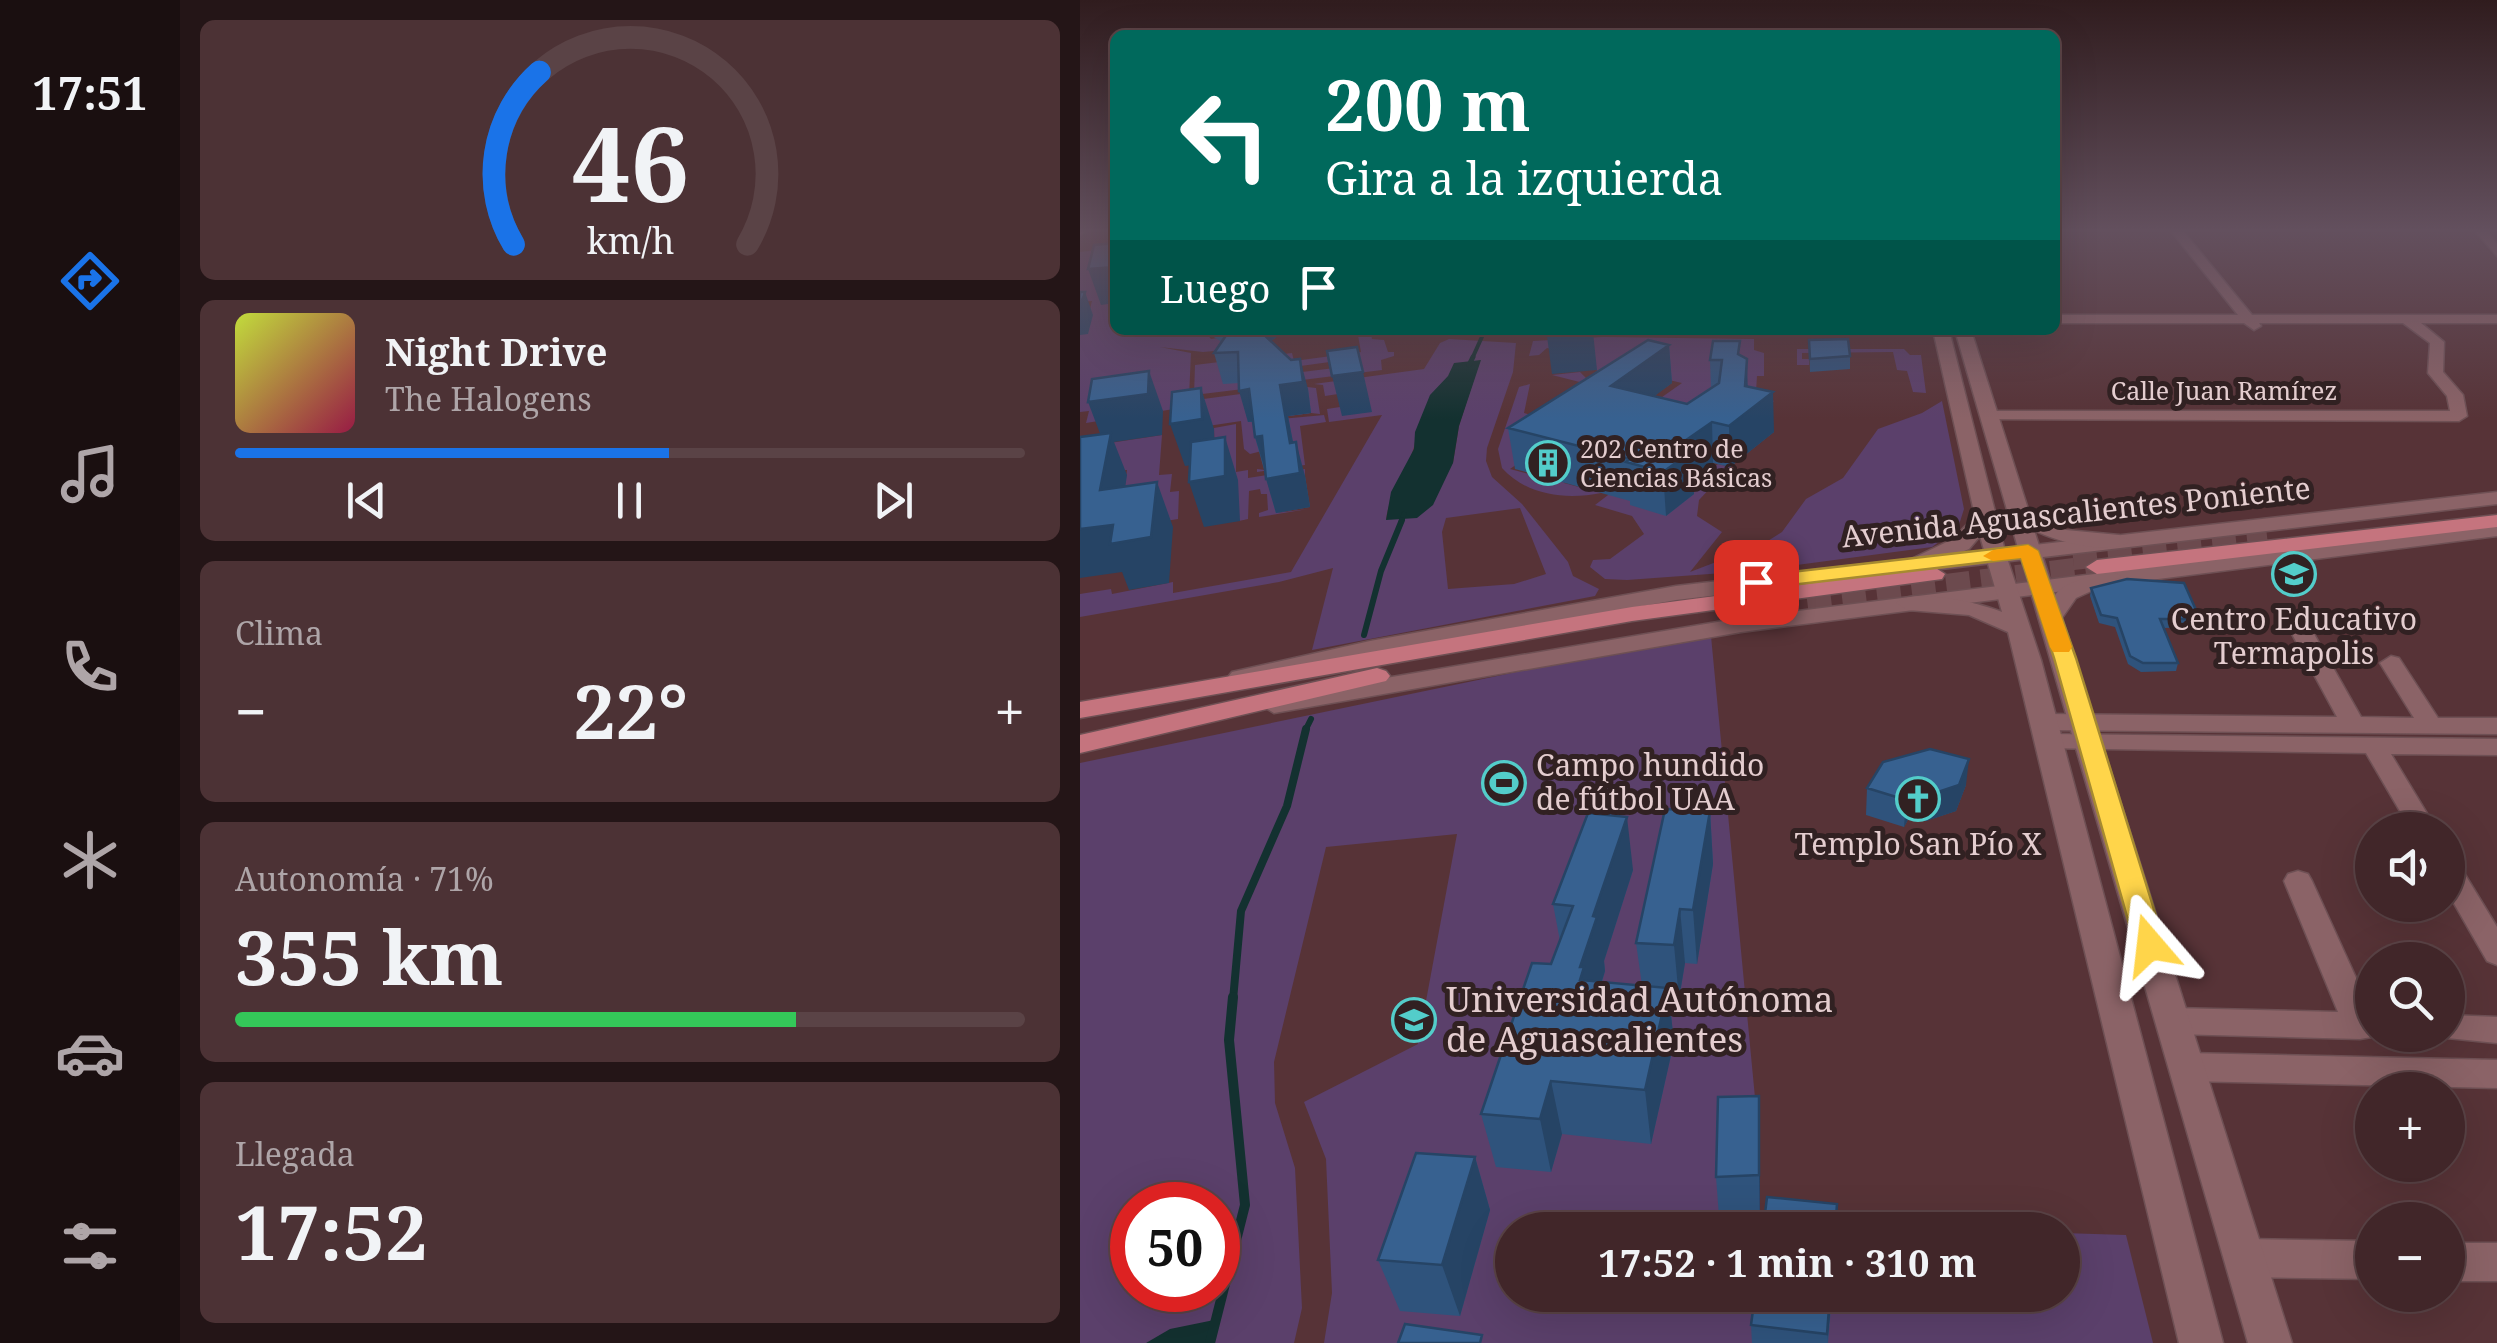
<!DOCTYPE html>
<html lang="es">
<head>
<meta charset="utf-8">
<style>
	:root { --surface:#412629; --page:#4c3235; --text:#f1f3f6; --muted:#aea5a8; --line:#5a4346; --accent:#1a73e8 }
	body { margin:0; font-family:"Noto Serif",serif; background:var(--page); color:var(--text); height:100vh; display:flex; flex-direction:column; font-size:38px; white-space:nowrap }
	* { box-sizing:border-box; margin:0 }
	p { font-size:32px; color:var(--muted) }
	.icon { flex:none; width:55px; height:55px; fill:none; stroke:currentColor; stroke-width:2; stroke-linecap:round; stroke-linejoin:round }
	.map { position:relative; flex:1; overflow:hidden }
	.panel { display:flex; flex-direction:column; gap:20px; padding:20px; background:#241517; width:900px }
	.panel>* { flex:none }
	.guide { position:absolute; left:30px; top:30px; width:950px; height:305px; border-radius:15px; box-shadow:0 10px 40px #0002,0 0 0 2px var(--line); background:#00695c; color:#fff; overflow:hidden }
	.fabs { position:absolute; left:1275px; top:812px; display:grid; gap:20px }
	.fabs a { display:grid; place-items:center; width:110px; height:110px; border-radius:50%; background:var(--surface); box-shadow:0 10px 40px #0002,0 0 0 2px var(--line); font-size:50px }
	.speed { position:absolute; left:30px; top:1182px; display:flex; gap:20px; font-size:50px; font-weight:700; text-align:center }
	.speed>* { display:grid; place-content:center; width:130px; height:130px; border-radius:50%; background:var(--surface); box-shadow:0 10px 40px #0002,0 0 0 2px var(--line); line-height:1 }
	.speed .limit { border:15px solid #d22; background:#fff; color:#111 }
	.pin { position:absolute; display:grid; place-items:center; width:85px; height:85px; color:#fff; margin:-42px; border-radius:20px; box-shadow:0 5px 15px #0006 }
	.me { position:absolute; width:110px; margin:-55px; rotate:343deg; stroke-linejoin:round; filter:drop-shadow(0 0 8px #0008) }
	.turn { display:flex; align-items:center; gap:35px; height:210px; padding:0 50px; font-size:45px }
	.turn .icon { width:130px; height:130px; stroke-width:2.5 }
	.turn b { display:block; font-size:70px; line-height:85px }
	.then { display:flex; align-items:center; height:95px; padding:0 50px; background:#0003; gap:20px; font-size:38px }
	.big { font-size:75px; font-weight:700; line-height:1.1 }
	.panel .tile { flex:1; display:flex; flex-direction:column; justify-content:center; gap:15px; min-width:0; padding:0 35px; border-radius:15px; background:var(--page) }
	.panel .dial { align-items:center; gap:0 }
	.dial svg { height:260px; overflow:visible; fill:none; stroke:var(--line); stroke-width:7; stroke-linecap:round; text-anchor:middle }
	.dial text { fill:var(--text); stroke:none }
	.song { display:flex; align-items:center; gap:30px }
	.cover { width:120px; height:120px; border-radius:15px; background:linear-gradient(135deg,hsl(70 70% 55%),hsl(340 70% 35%)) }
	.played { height:10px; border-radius:5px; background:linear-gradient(90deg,var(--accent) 55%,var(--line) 55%) }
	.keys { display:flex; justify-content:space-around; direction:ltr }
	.heat { display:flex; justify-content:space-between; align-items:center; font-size:55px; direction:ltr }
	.charge { height:15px; border-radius:8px; background:linear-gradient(90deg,#34c759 71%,var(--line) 0) }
	.trip { position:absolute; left:415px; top:1212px; width:585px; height:100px; border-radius:50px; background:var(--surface); box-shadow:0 10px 40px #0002,0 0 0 2px var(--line); font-weight:700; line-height:100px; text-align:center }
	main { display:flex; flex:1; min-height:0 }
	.tabs { display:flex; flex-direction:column; width:180px; justify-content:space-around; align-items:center; background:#1a0f10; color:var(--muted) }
	.tabs .icon { width:70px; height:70px }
	.tabs .current { color:var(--accent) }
	.tabs b { font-size:45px; color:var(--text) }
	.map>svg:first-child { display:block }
</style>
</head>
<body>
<main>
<nav class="tabs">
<b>17:51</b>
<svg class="icon current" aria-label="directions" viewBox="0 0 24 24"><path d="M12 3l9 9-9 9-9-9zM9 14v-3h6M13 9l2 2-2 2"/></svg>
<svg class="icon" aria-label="music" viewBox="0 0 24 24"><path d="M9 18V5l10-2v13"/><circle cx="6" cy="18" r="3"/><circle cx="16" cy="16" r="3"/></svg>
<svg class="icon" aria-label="phone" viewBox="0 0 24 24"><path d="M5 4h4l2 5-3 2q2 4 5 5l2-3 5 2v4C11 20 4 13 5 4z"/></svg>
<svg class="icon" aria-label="climate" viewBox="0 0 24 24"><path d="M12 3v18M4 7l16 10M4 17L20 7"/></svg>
<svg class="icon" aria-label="car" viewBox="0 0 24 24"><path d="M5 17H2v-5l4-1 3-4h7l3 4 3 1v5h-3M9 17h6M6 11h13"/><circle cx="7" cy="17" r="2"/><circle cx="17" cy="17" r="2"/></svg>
<svg class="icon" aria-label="filters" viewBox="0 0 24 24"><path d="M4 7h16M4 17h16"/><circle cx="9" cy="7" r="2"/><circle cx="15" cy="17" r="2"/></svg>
</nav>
<section class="panel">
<div class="tile dial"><svg viewBox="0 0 100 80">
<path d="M14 69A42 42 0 1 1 86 69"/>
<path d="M14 69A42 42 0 0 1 22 16" stroke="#1a73e8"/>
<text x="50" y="56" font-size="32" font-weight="700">46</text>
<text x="50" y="72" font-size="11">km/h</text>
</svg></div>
<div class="tile">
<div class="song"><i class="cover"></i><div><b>Night Drive</b><p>The Halogens</p></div></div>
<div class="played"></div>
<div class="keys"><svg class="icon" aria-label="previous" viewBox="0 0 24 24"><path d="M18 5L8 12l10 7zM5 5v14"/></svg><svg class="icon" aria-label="pause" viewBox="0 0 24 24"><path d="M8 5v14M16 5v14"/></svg><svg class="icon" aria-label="next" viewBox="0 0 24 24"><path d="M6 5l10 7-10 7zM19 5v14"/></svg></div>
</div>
<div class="tile"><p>Clima</p>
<div class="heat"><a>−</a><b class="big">22°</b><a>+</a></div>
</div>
<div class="tile"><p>Autonomía · 71%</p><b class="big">355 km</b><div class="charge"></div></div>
<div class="tile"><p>Llegada</p><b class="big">17:52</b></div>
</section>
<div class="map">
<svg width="1417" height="1343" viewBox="0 0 1417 1343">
	<rect width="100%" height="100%" fill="#573337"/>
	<path fill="#5b406b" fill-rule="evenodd" d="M35,248V330H123L131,339L145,337L155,349L123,352L80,347L111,353L109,397L116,400L219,386L236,388L240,414L231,413L168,422L244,415L246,422L220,426L225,465L177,472V469L185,470L182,451L170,454L164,449L161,421L95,431L94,409L6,423L9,411L0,412V316L9,313L12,301L0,302V252Z
		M277,330H319L291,334L292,339L304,340L308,352H314V356L301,360L302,370L222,380V372L279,365V358L213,367L212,383L114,395L115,365L212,353L214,361L281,352Z
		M523,337L674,339V350L684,353V376H677L676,392L635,379L694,401L678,412L558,414L602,383L567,375L539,392L472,375L500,372L506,378L521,376L504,354L467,348L459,355L449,356L453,341Z
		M369,339L436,343L433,372L407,448L406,461L412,477L442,504L488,562L493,576L519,589L515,596L232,650L253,568L199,582L0,617V594L31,589L32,594L93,582V593L211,572L302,415L249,422L247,409L260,407L258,394L245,396L243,385L234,384L344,369L360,343ZM400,360L379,426L373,463L306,520C309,492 327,473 334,447C348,398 352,384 400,360ZM440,508L466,574L434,584L368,589L362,532L366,518Z
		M717,349H824L830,355H841L846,393L833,392L827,371L817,370L813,352L722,353V359H729V365H717Z
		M450,384L444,413L472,421L480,434L430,469L464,478L479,468L484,483L521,493C487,500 447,496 422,468L418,449L439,387Z
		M862,401L884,509L878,528L852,547L671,571L547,580L525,579L510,567L513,560L530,559L564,534L552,516L515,505L579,456L605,492L638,464L650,467L619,500L617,516L642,532L610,572L683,544L702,532L726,499L763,478L798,429L842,413Z
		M156,424V472L168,470V478L225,469V476L196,513L228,509L179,517V513L188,510L187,494H181L180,489L169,491L168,519L159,521L135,470L134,428Z
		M82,435L79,475L92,474L90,492L99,491L98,519L1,535L40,523L47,470L4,475L10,446Z
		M631,636L680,1150V1227L796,1230H432V1295H982L983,1233L1046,1235L1073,1343H244L252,1293L246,1159L224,1102L338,1044L377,834L246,847L194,1062L195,1103L215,1168L222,1308L214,1343H0V763L489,661ZM52,1205H138V1290H52Z"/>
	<path fill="#133130" d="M401,360L379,426L373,463L353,505L337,518L306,520L311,492L334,449L335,432L350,395L368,376L374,363Z
		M139,1319L130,1343H66L90,1329Z"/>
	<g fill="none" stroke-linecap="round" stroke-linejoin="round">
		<path stroke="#133130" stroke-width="4" d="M392,359L405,330"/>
		<path stroke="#133130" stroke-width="5" d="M389,365L393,357
			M321,522L324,514"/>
		<path stroke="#133130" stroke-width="6" d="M284,635L301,571L322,520
			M225,731L231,719"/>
		<path stroke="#133130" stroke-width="8" d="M153,1000L161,911L207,806L226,729"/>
		<path stroke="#133130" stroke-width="10" d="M130,1343L165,1205L149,1040L153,997"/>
		<path stroke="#6c4a4e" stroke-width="24" stroke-dasharray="24 11" stroke-linecap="butt" d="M993,558L1187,536
			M658,612L1017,567"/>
		<g stroke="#6e5054" stroke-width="3">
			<path id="minor" d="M1091,231H1103L1172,315H1417V323H1341L1364,342L1363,372L1383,395L1387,416L1379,421L902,419V413L908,411H1370L1367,396L1348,373L1350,343L1323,323H1179L1181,326L1174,330L1164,323H975V315H1158Z
				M1395,231H1407L1417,244V256Z
				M1223,628L1234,634L1281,717L1334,718L1300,663L1311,656L1319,658L1358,718H1417V734L965,730L953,722L965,714L1257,717L1212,634Z
				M969,734L1417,739V755L1311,754L1357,830H1331L1286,753L960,748L957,742Z
				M1368,860L1378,863L1417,927V965L1407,961L1368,893Z
				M1218,871L1228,874L1232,881L1292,1013V1035H1303L1280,1039L1093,1034L1082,1030L1077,1021L1082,1012L1093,1008L1258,1012L1204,881L1208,874Z
				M1368,1015L1417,1017V1043L1357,1037L1368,1035Z
				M1107,1053L1417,1060V1088L1107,1081L1096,1077L1091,1067L1096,1057Z
				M1165,1239L1292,1241V1279L1165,1277L1152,1271L1146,1258L1152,1245Z
				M1368,1243H1417V1281H1368Z"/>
		</g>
		<g stroke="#6e5054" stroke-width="3">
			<path id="tertiary" d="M1417,492V504L596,600L290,655L161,685L148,677L152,672L290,641L596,586Z
				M1417,524V536L661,632L194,713L181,705L194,697L661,618Z"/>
		</g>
		<g stroke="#6e5054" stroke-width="3">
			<path id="secondary" d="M853,330H869L926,555L961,660L1143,1343H1099L928,632L889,615L828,610L816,603C834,587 900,603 922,612L900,536L889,549L840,569L832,571L821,564L873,539L895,516Z
				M875,330H891L948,509L986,530L1039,535L1050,541C1032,557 974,541 954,530L975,595C986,581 1014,575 1031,570L1042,577L996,598L982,618L1212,1343H1168Z"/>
		</g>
		<g stroke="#6e5054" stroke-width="3">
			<path id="primary" d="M0,231H7L0,235Z
				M1417,515V527L1017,574L1006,567L1017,560Z
				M854,567L865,574L862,579L552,621L0,718V702L552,607Z
				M297,668L306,671L310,676L306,681L0,753V735Z"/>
		</g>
		<use href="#minor" fill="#8b6367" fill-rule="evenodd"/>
		<use href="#tertiary" fill="#8b6367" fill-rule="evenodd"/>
		<use href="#secondary" fill="#8b6367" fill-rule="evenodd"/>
		<use href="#primary" fill="#c5747e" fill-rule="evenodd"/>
	</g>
	<path fill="#2f537c" d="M122,330H206L191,341L228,389L231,413L208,416L213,443L225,476L230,507L196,513L175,437L173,422H168L159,383L143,384L134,353L142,342Z
		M729,340L770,356V369L730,372Z
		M589,345L592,383L574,396L607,404L631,388L630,360L660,355L668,387L694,432L650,467L633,463L613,479L614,494L586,516L550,505V501L435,469L428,428Z
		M1011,588L1120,619L1117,627L1083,628L1098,663L1096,671L1061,672L1048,664L1035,627L1019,623L1010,596Z
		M886,785L876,811L846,821L830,816L824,827L786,815L787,788Z
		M630,811L633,864L617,964L605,963L599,999L589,998L594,1042L571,1144L482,1134L471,1172L416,1167L401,1114L471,964L480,941L473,904L553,870L524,961L525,971L522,982L562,985L556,943Z
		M679,1096L680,1228L640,1229L636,1177Z
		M395,1157L410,1210L380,1316L320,1311L298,1260Z
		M675,1295H752L748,1343H672L671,1325Z"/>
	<path fill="#264465" d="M35,267V303L21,305L8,269Z
		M5,292L13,315L8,334L0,335V307Z
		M179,330H206L186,345Z
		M513,332L517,370L472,374L467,336Z
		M589,345L592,383L535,426L531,386Z
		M220,359L228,389L231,413L208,416L219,473L216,442L225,476L230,507L196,513L186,479L210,443L200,385Z
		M667,359L668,397L693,392L694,432L650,467L649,426L665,386Z
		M69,371L83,411L82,435L34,442L47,475L38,535L20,490L24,444L8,402Z
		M283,372L292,412L262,416L252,376Z
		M121,388L134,429L135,462L105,466L90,424Z
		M169,389L178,421L168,422L159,391Z
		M632,422L633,463L613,479L614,494L586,516L583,472L596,447Z
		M182,436L185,470L175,437Z
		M145,437L158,480L160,521L124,527L109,482Z
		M77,482L93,527L89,583L49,590L42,572L0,578V529L33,525Z
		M889,759L886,785L876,811L846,821L849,795Z
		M833,790L830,816L824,827L826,800Z
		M630,811L633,864L617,964L613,910Z
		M547,817L553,870L524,961L525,971L512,1013L500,980V967L513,916Z
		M600,909L605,963L599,999L594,945Z
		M588,988L594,1042L571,1144L565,1090Z
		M471,1081L482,1134L471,1172L460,1119Z
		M679,1096L680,1150V1228L679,1175Z
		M395,1157L410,1210L380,1316L362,1265Z
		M750,1295H752L747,1343Z"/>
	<path fill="#376190" stroke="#264465" stroke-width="2.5" d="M35,243V267L8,269L14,245Z
		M0,292H5L0,307Z
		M147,330H179L211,360L220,359L223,382L200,385L210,443L216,442L220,473L186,479L182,436L175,437L169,389L159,391L158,352L134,353L147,334Z
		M466,330H511L513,332L467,336Z
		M768,339L770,356L730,359L729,340Z
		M568,340L589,345L531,386L607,404L639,383L642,360H630L633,341H660L658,354L667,359L665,386L693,392L649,426L632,422L596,447L611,452L583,472L546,462L550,459L428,428Z
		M277,347L283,372L252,376L247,351Z
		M69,371L68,394L8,402L12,379Z
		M121,388L122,419L90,424L92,392Z
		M31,433L20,490L77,482L71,537L30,544L33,525L0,529V437Z
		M145,437V476L109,482L111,442Z
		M1047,579L1104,583L1120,619H1080L1098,663H1063L1050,656L1037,618L1021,615L1011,588Z
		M850,749L889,759L879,785L849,795L833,790L826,800L787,788L803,762Z
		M585,809L630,811L613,910L600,909L594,945L556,943Z
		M508,813L547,817L513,916L517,917L500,967H504L500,980L588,988L565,1090L471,1081L460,1119L401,1114L452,963L471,964L493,906L473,904Z
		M679,1096V1175L636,1177L638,1097Z
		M336,1153L395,1157L362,1265L298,1260Z
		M687,1197L757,1204L755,1230H683Z
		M675,1295H750L747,1334L671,1325Z
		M325,1324L402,1335L400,1343H318Z"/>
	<linearGradient id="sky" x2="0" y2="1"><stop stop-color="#301c1e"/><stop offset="0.55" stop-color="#63505e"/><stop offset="1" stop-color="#63505e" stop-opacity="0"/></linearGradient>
	<rect width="1417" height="419" fill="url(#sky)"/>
	<path fill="#ffd54a" stroke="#a68a30" stroke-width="2.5" d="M948,545L958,551L996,658L1085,945L1080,953L1070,956L1059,953L1055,945L974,658L941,558L676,589L665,582L676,576Z"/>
	<path fill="#f59e0b" d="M948,545L958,551L992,647L989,652H973L970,647L941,558L913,561L903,556L913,550Z"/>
	<defs>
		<g id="building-ring" transform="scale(2.25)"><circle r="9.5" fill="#312122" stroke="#53cdca" stroke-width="1.5"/><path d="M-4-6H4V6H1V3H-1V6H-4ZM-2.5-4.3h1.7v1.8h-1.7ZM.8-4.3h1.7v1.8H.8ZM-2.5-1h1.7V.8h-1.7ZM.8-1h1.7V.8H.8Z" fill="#53cdca"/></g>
		<g id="school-ring" transform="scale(2.25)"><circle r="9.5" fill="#312122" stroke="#53cdca" stroke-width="1.5"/><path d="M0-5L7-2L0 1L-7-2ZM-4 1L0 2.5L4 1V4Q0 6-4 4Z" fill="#53cdca"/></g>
		<g id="stadium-ring" transform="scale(2.25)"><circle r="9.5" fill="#312122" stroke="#53cdca" stroke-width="1.5"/><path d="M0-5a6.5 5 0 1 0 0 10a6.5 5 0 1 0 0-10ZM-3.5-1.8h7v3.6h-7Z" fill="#53cdca"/></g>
		<g id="church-ring" transform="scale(2.25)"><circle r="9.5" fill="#312122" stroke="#53cdca" stroke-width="1.5"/><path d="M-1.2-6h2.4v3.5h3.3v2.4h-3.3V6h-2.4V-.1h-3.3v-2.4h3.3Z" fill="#53cdca"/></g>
		<g id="university-ring" transform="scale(2.25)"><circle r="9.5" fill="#312122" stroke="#53cdca" stroke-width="1.5"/><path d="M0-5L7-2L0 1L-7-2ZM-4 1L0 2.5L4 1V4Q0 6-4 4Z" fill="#53cdca"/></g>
	</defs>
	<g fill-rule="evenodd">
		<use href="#building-ring" x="468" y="463"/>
		<use href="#school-ring" x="1214" y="574"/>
		<use href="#stadium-ring" x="424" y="783"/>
		<use href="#church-ring" x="838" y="799"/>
		<use href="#university-ring" x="334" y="1020"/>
	</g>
	<g text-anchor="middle" stroke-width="10" stroke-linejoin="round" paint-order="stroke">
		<g font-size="25" fill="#e4cdcf" stroke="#312122">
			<text x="1144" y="400">Calle Juan Ramírez</text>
		</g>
		<g font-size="25" fill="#e4cdcf" stroke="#312122" text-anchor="start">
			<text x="500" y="458">202 Centro de<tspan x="500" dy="29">Ciencias Básicas</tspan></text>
		</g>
		<g font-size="30" fill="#e4cdcf" stroke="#312122">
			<text transform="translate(996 513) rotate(-6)" y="10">Avenida Aguascalientes Poniente</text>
		</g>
		<g font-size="30" fill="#e4cdcf" stroke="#312122">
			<text x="1214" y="630">Centro Educativo<tspan x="1214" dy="34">Termapolis</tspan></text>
			<text x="456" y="776" text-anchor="start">Campo hundido<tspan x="456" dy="34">de fútbol UAA</tspan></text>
			<text x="838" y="855">Templo San Pío X</text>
		</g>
		<g font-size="35" fill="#e4cdcf" stroke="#312122" text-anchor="start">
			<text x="366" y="1012">Universidad Autónoma<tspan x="366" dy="40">de Aguascalientes</tspan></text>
		</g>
	</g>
</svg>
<div class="fabs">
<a><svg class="icon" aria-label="sound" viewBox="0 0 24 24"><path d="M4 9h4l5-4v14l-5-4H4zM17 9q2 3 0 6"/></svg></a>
<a><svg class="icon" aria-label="search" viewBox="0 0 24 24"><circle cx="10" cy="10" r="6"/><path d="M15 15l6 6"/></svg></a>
<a>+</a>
<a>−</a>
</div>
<div class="speed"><div class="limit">50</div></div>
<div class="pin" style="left:676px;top:582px;background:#d93025"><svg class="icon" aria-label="arrive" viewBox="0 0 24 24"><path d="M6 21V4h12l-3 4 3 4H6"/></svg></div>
<svg class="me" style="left:1070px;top:945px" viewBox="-20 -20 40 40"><path d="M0-17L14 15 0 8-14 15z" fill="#ffd54a" stroke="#fff" stroke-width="4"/></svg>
<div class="trip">17:52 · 1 min · 310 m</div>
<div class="guide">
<div class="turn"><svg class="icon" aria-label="left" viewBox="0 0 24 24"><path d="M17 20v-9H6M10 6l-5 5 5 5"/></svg><div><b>200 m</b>Gira a la izquierda</div></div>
<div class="then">Luego<svg class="icon" aria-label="arrive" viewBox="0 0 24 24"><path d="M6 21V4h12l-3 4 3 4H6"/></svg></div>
</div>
</div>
</main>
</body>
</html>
